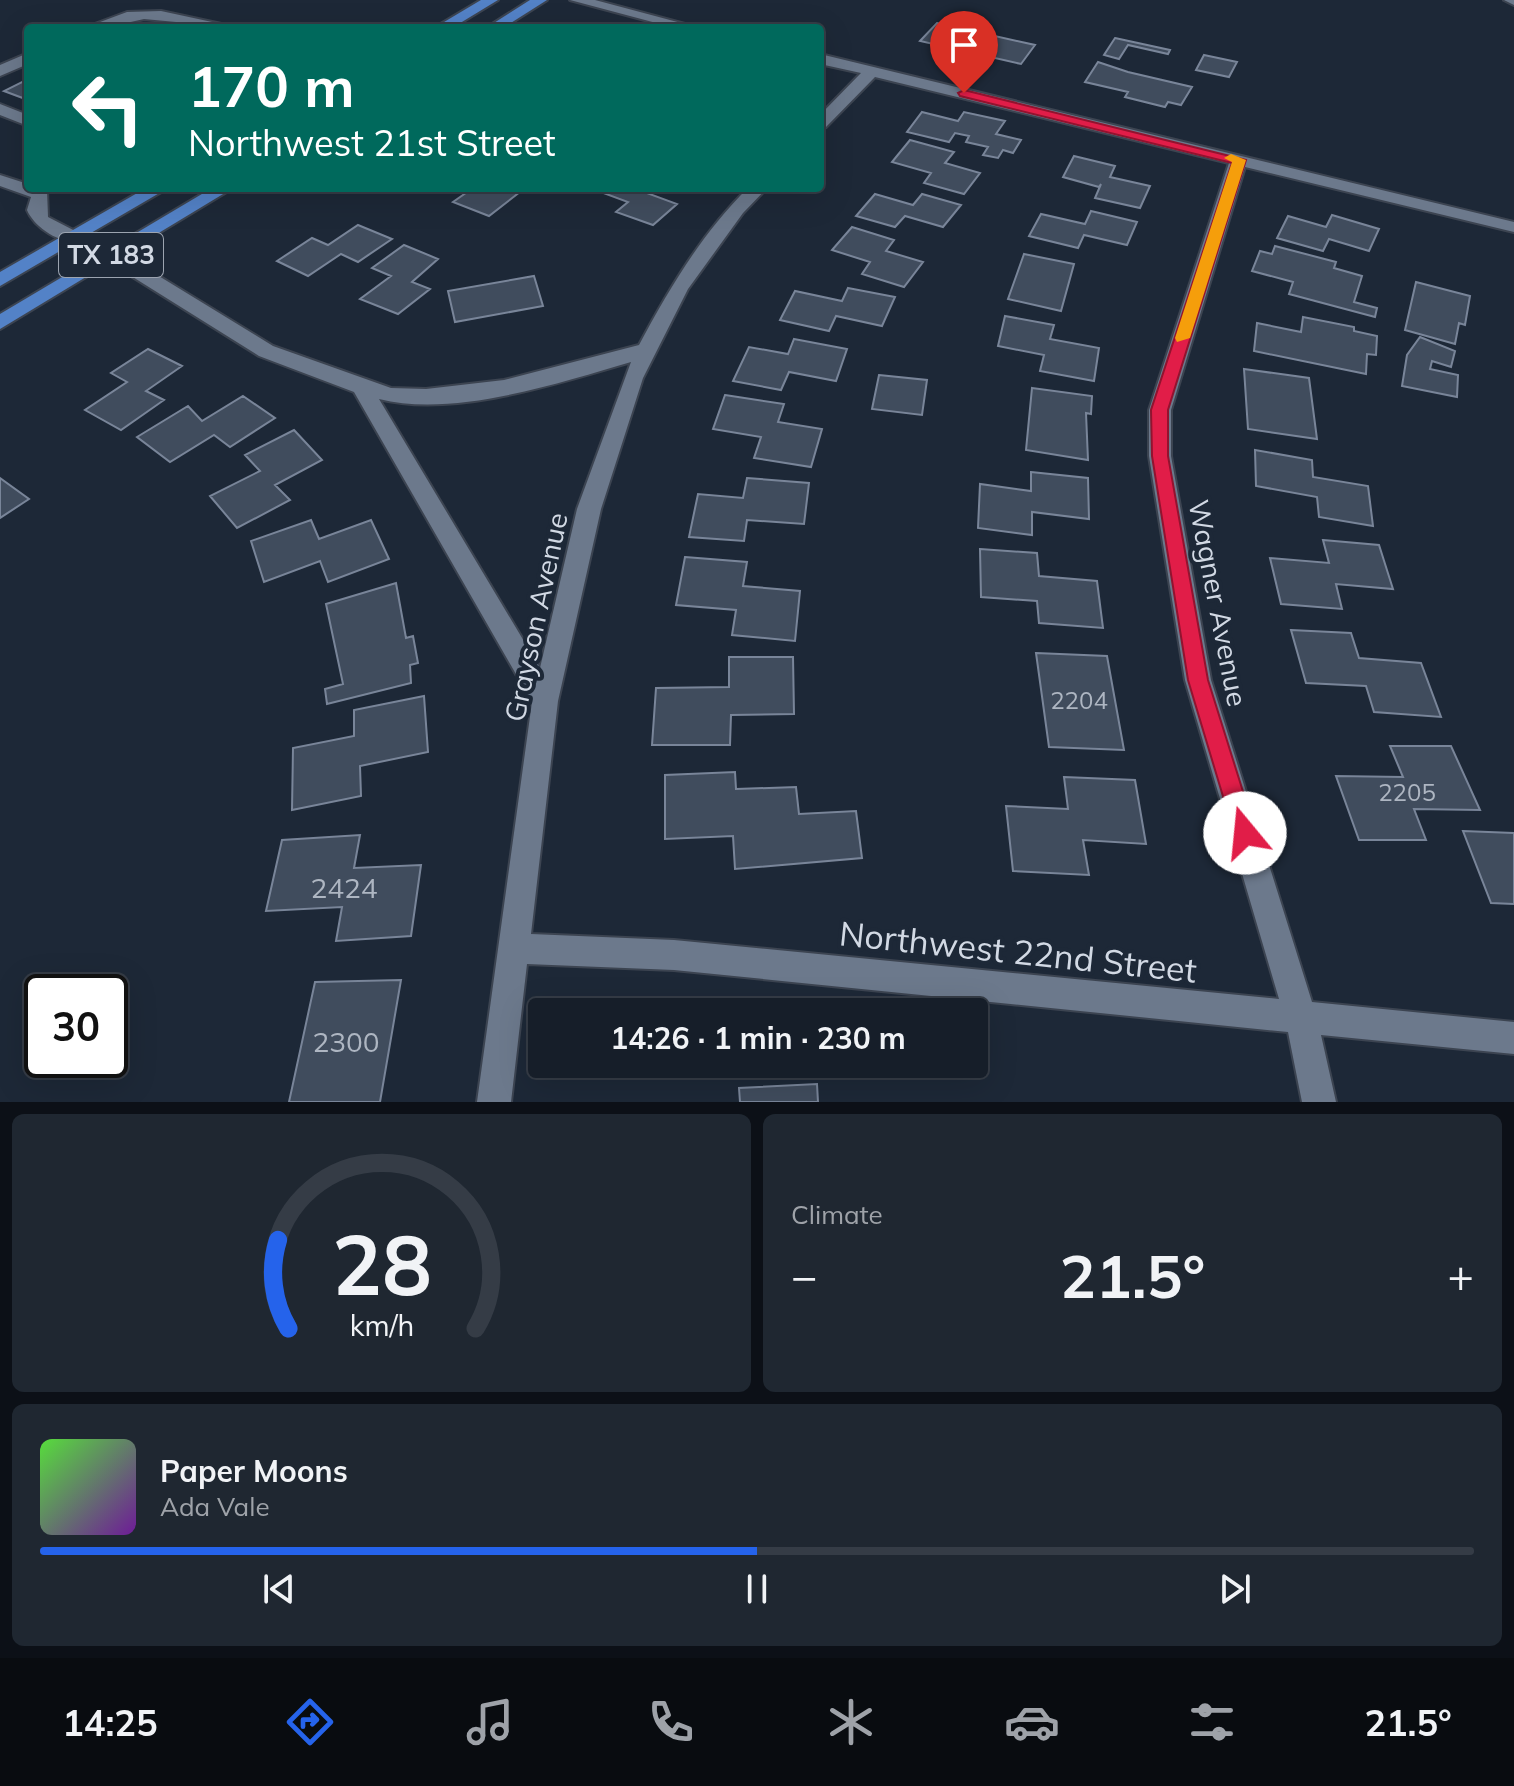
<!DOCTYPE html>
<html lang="en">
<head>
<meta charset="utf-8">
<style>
	:root { --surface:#161e29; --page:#1f2731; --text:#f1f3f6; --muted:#9ea2a8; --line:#353c46; --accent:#2563eb }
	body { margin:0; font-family:Mulish,sans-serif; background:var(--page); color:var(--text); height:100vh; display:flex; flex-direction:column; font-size:30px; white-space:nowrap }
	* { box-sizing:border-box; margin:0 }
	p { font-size:26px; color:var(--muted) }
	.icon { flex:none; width:44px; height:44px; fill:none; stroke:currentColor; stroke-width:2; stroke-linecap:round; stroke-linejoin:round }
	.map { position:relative; height:1102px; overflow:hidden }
	.sheet { display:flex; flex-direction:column; gap:12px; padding:12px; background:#0c1017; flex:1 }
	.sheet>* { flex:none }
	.top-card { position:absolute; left:24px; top:24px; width:800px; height:168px; border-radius:8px; box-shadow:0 8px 32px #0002,0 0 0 2px var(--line); background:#00695c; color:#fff; overflow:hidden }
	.speed { position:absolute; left:24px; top:974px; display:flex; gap:16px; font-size:40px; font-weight:700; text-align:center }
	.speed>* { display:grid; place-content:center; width:104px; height:104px; border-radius:50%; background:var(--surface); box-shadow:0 8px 32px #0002,0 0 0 2px var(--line); line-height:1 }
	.speed .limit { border:4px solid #111; border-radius:12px; background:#fff; color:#111 }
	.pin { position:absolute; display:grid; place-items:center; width:68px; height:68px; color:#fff; margin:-82px -34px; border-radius:50% 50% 50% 0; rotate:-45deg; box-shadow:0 0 8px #0007 }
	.pin .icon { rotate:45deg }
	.me { position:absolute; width:88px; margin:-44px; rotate:343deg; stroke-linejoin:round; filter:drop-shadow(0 0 6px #0008) }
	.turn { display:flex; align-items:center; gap:28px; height:168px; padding:0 32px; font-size:36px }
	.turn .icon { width:104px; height:104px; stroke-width:2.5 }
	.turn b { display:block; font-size:56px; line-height:68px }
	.big { font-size:60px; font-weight:700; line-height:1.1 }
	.sheet .tile { flex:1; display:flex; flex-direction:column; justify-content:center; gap:12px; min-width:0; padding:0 28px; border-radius:12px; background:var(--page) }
	.sheet .dial { align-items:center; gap:0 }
	.dial svg { height:208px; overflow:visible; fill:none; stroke:var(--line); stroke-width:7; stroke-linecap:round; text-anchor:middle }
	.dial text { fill:var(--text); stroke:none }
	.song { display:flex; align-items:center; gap:24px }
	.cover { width:96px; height:96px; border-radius:12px; background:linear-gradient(135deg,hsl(110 70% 55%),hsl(280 70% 35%)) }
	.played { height:8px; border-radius:4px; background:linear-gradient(90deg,var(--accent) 50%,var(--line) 50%) }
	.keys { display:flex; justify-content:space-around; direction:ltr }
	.heat { display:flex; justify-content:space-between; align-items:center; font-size:44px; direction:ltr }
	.sheet .tiles { flex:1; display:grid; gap:12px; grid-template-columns:1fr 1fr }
	.tile:last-child { grid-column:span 2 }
	.trip { position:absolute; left:528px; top:998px; width:460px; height:80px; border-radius:8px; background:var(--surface); box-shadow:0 8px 32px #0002,0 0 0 2px var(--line); font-weight:700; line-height:80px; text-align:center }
	.tabs { display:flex; height:128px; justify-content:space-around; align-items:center; background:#090c10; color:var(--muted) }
	.tabs .icon { width:56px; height:56px }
	.tabs .selected { color:var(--accent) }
	.tabs b { font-size:36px; color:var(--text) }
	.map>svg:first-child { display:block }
</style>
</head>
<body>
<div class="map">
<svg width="1514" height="1102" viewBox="0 0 1514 1102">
	<rect width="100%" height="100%" fill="#1d2837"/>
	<path fill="#404c5d" stroke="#798599" stroke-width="2" d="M937,23L1035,45L1021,64L920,41Z
		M1115,38L1170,50L1168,54L1128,45L1119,59L1104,55Z
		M1204,55L1237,62L1229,77L1196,70Z
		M1098,62L1128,72L1192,87L1181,105L1168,102L1165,107L1125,97L1128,92L1085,82Z
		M28,79V100L4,91Z
		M922,112L958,121L964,112L1005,121L996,134L1021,140L1013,153L1003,150L998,158L983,155L988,147L966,142L969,136L955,133L949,142L907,132Z
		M910,140L954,152L945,163L980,173L964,194L924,183L931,173L892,162Z
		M1074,156L1115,166L1110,177L1150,186L1140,208L1095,198L1101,184L1099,187L1063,177Z
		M473,188H525L489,216L453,202Z
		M602,188H649L644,192L677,204L653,225L616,212L628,202L598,191Z
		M875,194L913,205L922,194L961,205L943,227L905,216L895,227L856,216Z
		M1091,211L1137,222L1127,245L1084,235L1078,248L1029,236L1041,214L1085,224Z
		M1332,215L1379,229L1369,251L1329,239L1323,251L1277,238L1288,216L1326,227Z
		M358,225L392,239L358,262L341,254L308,276L277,261L312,238L328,245Z
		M852,227L894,240L886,251L923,262L904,287L862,274L870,262L832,250Z
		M404,245L438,259L412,282L430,289L398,314L360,299L391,276L372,268Z
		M1275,246L1336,262L1334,268L1362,276L1354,302L1377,308L1375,317L1289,294L1293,282L1252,271L1260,251L1272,254Z
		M1024,254L1074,264L1061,311L1008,299Z
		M534,276L543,306L455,322L448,291Z
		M1416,282L1470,296L1465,325L1459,323L1455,344L1405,330Z
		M848,288L895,297L882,326L836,316L829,331L780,320L795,291L842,301Z
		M1005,316L1054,325L1050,339L1099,348L1094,381L1040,371L1044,355L998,346Z
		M1303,317L1354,327V331L1377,336L1376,355L1367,354L1366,374L1254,351L1257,323L1301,332Z
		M1420,337L1455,351L1451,367L1432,361L1430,369L1458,375L1457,397L1402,386L1407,355Z
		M794,339L847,349L836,381L789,372L781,390L733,381L749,347L788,354Z
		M148,349L182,366L146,391L164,400L121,430L85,410L127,382L111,373Z
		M1244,369L1309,378L1317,439L1248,429Z
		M879,375L927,380L922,415L872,409Z
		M1032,388L1092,396L1091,414L1086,413L1088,460L1026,450Z
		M725,395L784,404L778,422L822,429L811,467L754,458L761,437L713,429Z
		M243,396L275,418L230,447L214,435L170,462L137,437L188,406L202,421Z
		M294,430L322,460L275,485L290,500L237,528L210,496L260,471L245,455Z
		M1255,450L1312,460L1313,477L1368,486L1373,526L1319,517L1317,497L1256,486Z
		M1031,472L1088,478L1089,519L1032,512V535L978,528L980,484L1031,491Z
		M0,478L29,499L0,518Z
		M747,478L809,483L804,524L747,520L744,541L689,537L698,494L743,498Z
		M311,520L319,539L371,520L389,559L328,582L320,561L264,582L251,541Z
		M1323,540L1379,545L1393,589L1336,584L1342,609L1281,604L1270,558L1329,563Z
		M980,549L1037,553L1039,576L1097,581L1103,628L1039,623L1037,601L981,597Z
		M685,557L747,562L743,586L800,591L795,641L732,635L736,610L676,605Z
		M396,583L406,638L413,636L418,663L410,665L411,683L327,704L325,689L343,684L326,604Z
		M1291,630L1351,633L1359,658L1421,663L1441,717L1374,712L1366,686L1306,683Z
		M1036,653L1107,656L1124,750L1049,747Z
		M729,657H793L794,714L731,715L730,745H652L656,688L729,687Z
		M424,696L428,752L360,766L361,796L292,810L293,748L354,736V710Z
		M1390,746H1451L1480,810L1414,809L1426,840H1359L1336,776L1403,777Z
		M735,772L736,789L796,787L799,814L856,811L862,858L735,869L733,836L665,839V775Z
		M1064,777L1135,780L1146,844L1083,840L1089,875L1013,871L1006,806L1068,809Z
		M1463,831L1514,833V904L1491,903Z
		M360,835L354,868L421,865L411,936L336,941L342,907L266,911L282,840Z
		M401,980L380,1102H289L315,982Z
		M817,1084L818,1102H740L739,1088Z"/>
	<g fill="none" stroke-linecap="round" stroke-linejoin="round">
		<g stroke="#3c4451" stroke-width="4">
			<path id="service" d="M161,11L240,28L144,19L104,28H84L127,12Z
				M28,53V64L0,76V65Z
				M0,104L28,115V126L0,115Z
				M0,175L28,184V188L47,190L48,217L79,233V241C61,245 34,227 27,210L31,197L0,186Z"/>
		</g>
		<g stroke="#3c4451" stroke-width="4">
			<path id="minor" d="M570,0H595L700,28H675Z
				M1504,0H1514V5Z
				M820,54L1514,222V232L1245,167L1171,410V456L1211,680L1312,1002L1514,1022V1054L1321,1035L1336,1102H1302L1288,1032L674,970L527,964L511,1102H477L532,702L354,392L259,356L104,259V251H118L273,346L391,388L426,389L504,380L639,345C669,289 702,233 748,188H767L743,213L688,289L643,378L601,509L558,701L531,934L674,940L1279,999L1185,680L1149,456V410L1229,163L875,77L826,127L820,129V115L861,73L820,64ZM631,362L577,509L540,668L379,399C454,418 559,383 631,362Z"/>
		</g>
		<g stroke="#3c4451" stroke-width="4">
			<path id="primary" d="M481,0H498L452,28H434Z
				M530,0H547L503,28H486Z
				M146,188H168L0,286V272Z
				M212,188H233L0,329V314Z"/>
		</g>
		<use href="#service" fill="#6c798c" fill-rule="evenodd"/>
		<use href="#minor" fill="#6c798c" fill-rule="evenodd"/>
		<use href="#primary" fill="#5382c7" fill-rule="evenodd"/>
	</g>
	<path fill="#e11d48" stroke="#92132f" stroke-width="2" d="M964,90L1246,160L1168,410V456L1208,680L1256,833L1253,840L1245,843L1237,840L1234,833L1188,680L1152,456L1151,410L1232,163L960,96L958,93Z"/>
	<path fill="#f59e0b" d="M1231,154L1246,160L1190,338L1177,342L1175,338L1232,162L1224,158Z"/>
	<g text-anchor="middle" stroke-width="8" stroke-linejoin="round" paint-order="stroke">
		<g font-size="24" fill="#aeb6c2">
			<text x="1079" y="709">2204</text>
			<text x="1407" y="801">2205</text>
		</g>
		<rect fill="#1d2837" stroke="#9ca4b0" stroke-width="2" x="59" y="233" width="104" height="44" rx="6"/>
		<g font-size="26" font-weight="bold" fill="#d2d9e4">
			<text x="111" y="264">TX 183</text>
		</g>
		<g font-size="28" fill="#d2d9e4" stroke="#1d2837">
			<text transform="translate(1218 603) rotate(79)" y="10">Wagner Avenue</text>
			<text transform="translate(536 617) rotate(-78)" y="10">Grayson Avenue</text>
		</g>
		<g font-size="28" fill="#aeb6c2">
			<text x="344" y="898">2424</text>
			<text x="346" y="1052">2300</text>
		</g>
		<g font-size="34" fill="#d2d9e4" stroke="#1d2837">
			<text transform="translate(1018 952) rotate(6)" y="12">Northwest 22nd Street</text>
		</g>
	</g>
</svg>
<div class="speed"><div class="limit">30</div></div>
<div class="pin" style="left:964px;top:93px;background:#d93025"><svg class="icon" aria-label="arrive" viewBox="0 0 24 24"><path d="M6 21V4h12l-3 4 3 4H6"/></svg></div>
<svg class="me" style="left:1245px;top:833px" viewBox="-20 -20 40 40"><circle r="19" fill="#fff"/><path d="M0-13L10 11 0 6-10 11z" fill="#e11d48"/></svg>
<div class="trip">14:26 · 1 min · 230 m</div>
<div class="top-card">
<div class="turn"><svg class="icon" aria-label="left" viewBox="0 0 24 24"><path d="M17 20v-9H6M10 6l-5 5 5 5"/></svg><div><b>170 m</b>Northwest 21st Street</div></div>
</div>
</div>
<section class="sheet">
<div class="tiles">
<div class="tile dial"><svg viewBox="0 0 100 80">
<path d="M14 69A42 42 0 1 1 86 69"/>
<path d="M14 69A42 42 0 0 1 10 35" stroke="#2563eb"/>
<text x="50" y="56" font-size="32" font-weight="700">28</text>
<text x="50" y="72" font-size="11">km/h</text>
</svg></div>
<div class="tile"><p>Climate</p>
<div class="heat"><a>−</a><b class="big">21.5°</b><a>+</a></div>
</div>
<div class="tile">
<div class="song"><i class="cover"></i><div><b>Paper Moons</b><p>Ada Vale</p></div></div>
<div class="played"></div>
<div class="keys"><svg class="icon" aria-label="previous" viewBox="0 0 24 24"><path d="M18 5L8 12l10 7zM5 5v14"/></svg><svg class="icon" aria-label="pause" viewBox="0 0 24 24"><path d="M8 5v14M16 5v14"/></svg><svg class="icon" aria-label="next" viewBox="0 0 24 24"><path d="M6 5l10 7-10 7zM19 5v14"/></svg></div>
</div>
</div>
</section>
<nav class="tabs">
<b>14:25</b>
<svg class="icon selected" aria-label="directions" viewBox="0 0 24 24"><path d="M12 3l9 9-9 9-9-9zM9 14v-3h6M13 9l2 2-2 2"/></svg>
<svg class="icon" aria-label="music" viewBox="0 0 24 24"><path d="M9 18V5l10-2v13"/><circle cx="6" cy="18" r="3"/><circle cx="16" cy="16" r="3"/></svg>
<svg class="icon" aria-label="phone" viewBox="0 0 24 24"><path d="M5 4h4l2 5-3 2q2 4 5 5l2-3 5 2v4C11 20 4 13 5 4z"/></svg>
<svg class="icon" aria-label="climate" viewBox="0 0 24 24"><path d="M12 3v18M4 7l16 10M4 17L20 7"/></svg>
<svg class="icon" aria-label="car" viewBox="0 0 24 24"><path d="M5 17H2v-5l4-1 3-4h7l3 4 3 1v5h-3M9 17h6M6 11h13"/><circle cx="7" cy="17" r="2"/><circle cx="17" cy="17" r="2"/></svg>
<svg class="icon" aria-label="filters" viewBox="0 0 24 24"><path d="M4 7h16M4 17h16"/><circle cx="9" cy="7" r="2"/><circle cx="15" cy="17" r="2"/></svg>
<b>21.5°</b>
</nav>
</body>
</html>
